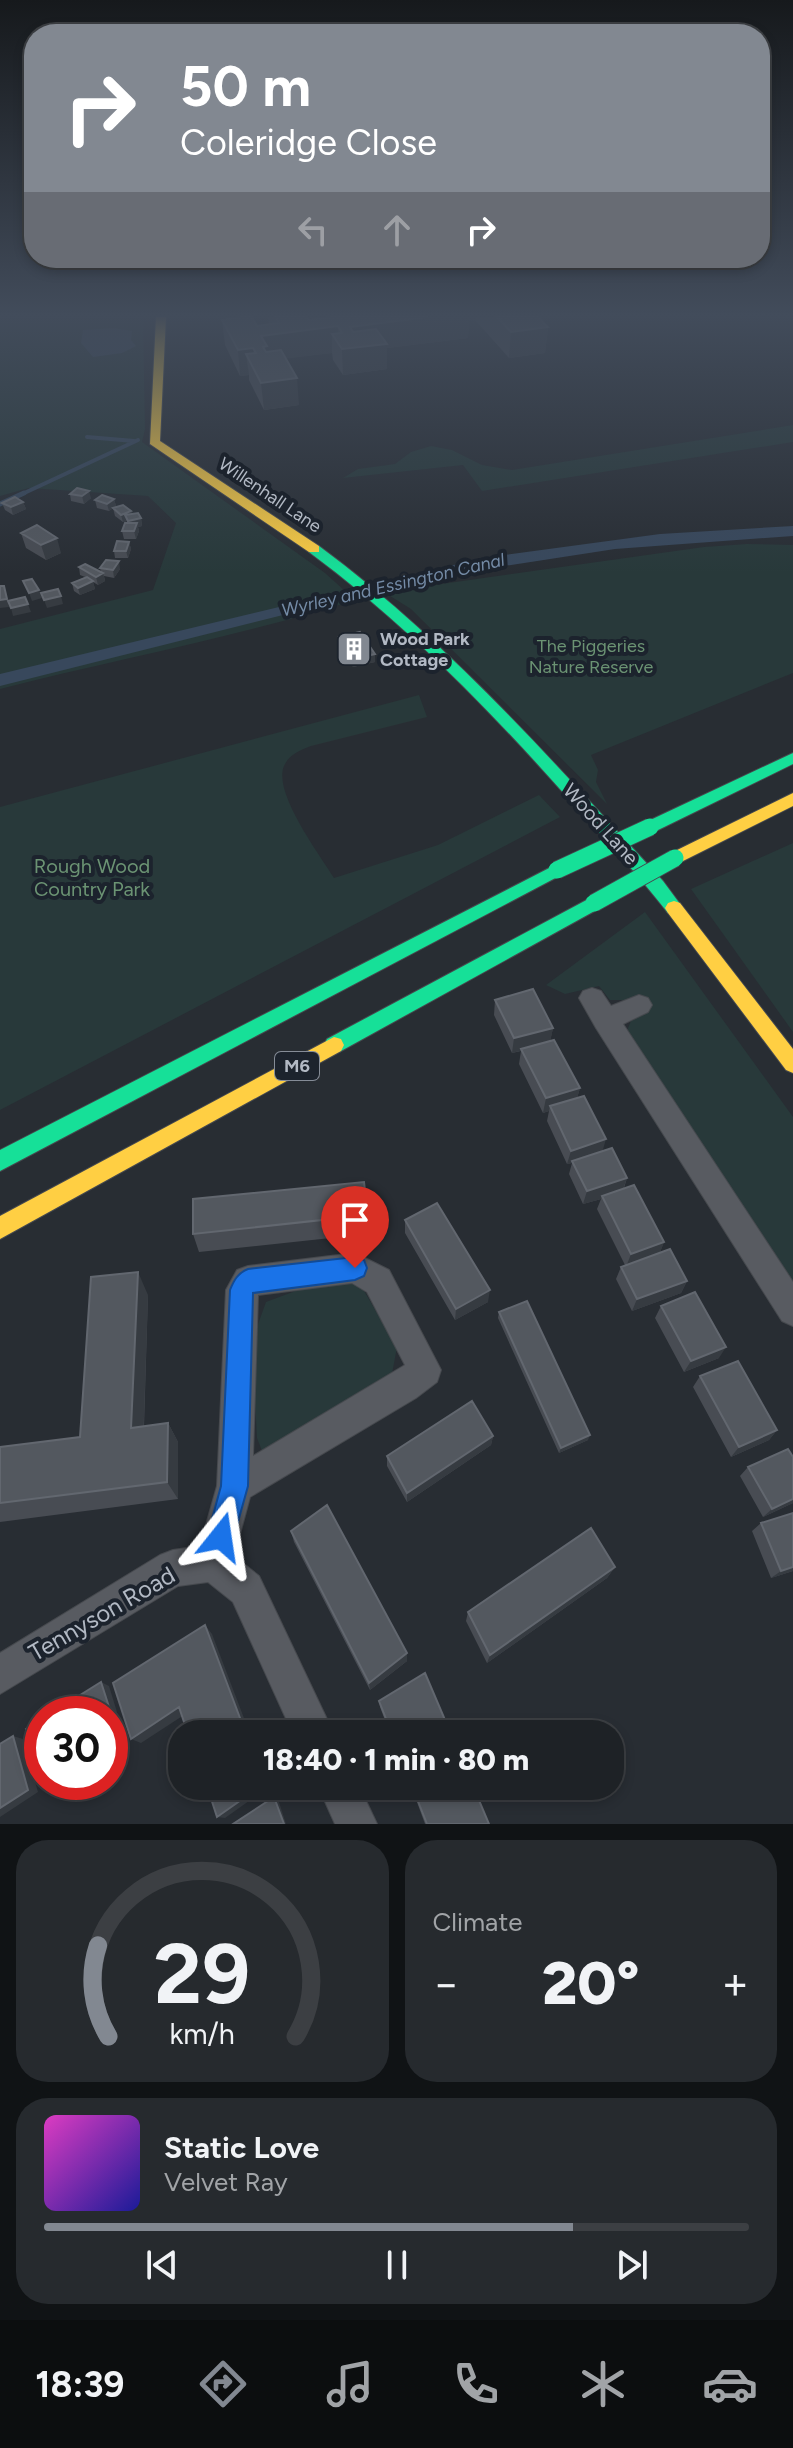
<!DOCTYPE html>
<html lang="en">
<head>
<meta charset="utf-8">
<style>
	:root { --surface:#1e2226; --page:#262a2e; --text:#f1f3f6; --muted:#a1a4a7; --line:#3c3f43; --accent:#828891 }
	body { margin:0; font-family:Figtree,sans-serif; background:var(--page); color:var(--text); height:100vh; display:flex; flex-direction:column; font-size:30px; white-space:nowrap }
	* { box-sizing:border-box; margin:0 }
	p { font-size:26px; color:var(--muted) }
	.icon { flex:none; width:44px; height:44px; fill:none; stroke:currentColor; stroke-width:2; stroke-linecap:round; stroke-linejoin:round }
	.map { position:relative; height:1824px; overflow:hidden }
	.side { display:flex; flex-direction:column; gap:16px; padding:16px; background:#101315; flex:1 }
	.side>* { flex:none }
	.hud { position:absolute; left:24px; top:24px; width:746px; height:244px; border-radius:32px; box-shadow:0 4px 12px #0003,0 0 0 2px var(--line); background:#828891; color:#fff; overflow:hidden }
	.speed { position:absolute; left:24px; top:1696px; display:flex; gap:16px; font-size:40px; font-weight:700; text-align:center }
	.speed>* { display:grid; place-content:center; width:104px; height:104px; border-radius:50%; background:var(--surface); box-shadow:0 4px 12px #0003,0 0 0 2px var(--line); line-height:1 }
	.speed .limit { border:12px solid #d22; background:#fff; color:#111 }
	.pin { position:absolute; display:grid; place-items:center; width:68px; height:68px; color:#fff; margin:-82px -34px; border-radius:50% 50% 50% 0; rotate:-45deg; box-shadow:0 0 8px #0007 }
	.pin .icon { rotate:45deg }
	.me { position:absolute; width:88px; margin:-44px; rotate:15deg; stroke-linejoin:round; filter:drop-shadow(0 0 6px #0008) }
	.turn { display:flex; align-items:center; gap:28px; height:168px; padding:0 24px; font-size:36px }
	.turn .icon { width:104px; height:104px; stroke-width:2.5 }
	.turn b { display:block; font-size:56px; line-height:68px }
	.lanes { display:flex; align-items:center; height:76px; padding:0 24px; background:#0003; justify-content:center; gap:40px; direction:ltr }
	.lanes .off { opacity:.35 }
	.big { font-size:60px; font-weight:800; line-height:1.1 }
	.side .tile { flex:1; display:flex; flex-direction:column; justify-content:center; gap:12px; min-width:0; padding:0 28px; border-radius:32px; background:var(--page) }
	.side .dial { align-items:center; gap:0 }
	.dial svg { height:208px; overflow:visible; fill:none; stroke:var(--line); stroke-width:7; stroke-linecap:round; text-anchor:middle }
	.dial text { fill:var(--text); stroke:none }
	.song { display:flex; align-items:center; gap:24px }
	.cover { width:96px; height:96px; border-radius:12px; background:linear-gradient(135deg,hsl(310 70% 55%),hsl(240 70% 35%)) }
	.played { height:8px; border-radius:4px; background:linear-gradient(90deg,var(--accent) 75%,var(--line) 75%) }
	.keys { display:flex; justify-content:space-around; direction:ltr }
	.heat { display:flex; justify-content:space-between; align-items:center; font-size:44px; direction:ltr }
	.side .tiles { flex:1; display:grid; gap:16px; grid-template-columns:1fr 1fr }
	.tile:last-child { grid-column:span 2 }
	.trip { position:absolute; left:168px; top:1720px; width:456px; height:80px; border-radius:32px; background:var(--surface); box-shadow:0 4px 12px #0003,0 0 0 2px var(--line); font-weight:800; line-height:80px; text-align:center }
	.dock { display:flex; height:128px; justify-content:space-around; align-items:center; background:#0c0e0f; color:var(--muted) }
	.dock .icon { width:56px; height:56px }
	.dock .current { color:var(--accent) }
	.dock b { font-size:36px; color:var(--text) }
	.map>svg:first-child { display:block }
</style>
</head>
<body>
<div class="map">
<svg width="793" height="1824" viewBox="0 0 793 1824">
	<rect width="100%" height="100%" fill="#282d33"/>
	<path fill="#28393a" d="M0,317H143L145,429L142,442L325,573L355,600C238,637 118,659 0,689V629L153,590L176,523L148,496L29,488L0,496Z
		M793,425V442L482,491L463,465L343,478L358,469L395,464L411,452L431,446L452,450L482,465L512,470Z
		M747,544L793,545V673L591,755L598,770L596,782L607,804L411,609L387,594L390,592L384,587L406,589L704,547Z
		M419,695L427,717L311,746C301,750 290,754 285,764C270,789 320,855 334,878L438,845L539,795L560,817L0,1110V807Z
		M793,843V1032L691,889Z
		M645,912L793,1117V1283L626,1033L631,1021L644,1014L638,1000H610L599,986L565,994L546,985Z
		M317,1283L360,1284L397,1347L392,1374L264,1456L257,1438L252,1341L266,1302Z"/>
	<path fill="#38485c" d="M114,328L132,331L131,340L136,346L122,353L93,357L81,343L83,330Z"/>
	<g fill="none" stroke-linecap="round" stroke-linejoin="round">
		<path stroke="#38485c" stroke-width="4" d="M87,437L134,441
			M20,495L138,440"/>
		<path stroke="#38485c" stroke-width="5" d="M0,504L24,493"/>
		<path fill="#38485c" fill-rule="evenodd" d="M793,526V536L615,549L439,576L0,686V674L483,558L660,534Z"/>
		<g stroke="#46494e" stroke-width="2">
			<path id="street" d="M592,988L601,991L611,1006L639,995L648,998L652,1005L648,1012L623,1024L793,1282V1326L782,1321L596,1028L579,998L583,991Z
				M355,1253L389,1270L441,1370L437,1382L416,1398L250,1497L234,1556L259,1576L334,1734H293L233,1602L208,1582L178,1586L0,1694V1653L160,1555L173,1550L200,1546L217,1486L226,1290L237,1270L248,1266ZM352,1283L367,1292L405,1365L253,1456L258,1295Z
				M318,1786H359L377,1824H335Z"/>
		</g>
		<g stroke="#46494e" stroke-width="2">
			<path id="fast" d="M309,546H319C449,642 554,763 663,881L683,908L680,913H668C637,873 602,836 568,798C488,708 406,624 309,552Z
				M793,753V764L656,831H644L642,827L644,823Z
				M557,864L566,870L563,874L0,1171V1150Z
				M594,896L600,898L603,903L600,908L341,1051L334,1053L327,1051L324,1045L327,1039Z"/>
		</g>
		<g stroke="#46494e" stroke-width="2">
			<path id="slow" d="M156,317H166L160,441L319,546V552H309L150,444Z
				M793,793V806L681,862H669L666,858L669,854Z
				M674,901L680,903L793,1049V1073L786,1070L668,913L665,908L668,903Z
				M334,1037L341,1039L344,1045L341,1051L0,1239V1216Z"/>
		</g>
		<use href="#street" fill="#585b61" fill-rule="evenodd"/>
		<use href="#fast" fill="#16e098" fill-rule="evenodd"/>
		<use href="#slow" fill="#ffcf43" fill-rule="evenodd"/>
		<g stroke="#45494f" stroke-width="19" stroke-linecap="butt">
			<path id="fast-bridge" d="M557,870L650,827
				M594,903L675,858"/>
		</g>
		<use href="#fast-bridge" stroke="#16e098" stroke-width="17"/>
	</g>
	<path fill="#484c53" d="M268,317H307L309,320L332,317H538L548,327L545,353L509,358L476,321H469L468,338L387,348V369L343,375L333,360L332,353L286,358L299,405L264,410L249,380V375L240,376L225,345L222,320L257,326L269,325Z
		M70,494L91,498L84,504L71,501Z
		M114,499L116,506L109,511L97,508L95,500Z
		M23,502L26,509L13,515L5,510L2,503Z
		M113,508L131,511L132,514L141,518L142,526L138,527L139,531L136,539H124L122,531L127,523V521L123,522L115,516Z
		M21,533L61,553L46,560L26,548Z
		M129,542L131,549L128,558H115L114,551Z
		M79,567L101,572L100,568L120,569L114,578L104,576L105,581L98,585L93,582L95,589L80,595L74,591L72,583L85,577L80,575Z
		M339,637L375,654V662L353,667L339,644Z
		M495,1000L553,1028L550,1041L580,1088L577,1098L602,1151L627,1178L624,1188L664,1242L660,1252L687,1281L681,1293L632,1311L616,1279L621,1267L625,1265L597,1209L601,1199L583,1204L569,1174L572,1163L567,1164L547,1121L549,1111L543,1113L519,1064L521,1051L512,1053L494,1015Z
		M368,1215V1234L199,1252L193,1234Z
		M405,1220L488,1302L455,1320L405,1233Z
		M148,1295L144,1426L168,1423L178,1442V1499L0,1522V1447L80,1437Z
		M661,1306L719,1358L684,1372L655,1318Z
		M499,1312L588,1440L559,1453L498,1318Z
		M700,1376L777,1430L769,1440L731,1457L693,1387Z
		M493,1436L491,1445L407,1502L387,1466V1456Z
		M748,1467L793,1503L763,1517L740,1476Z
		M793,1513V1571L771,1578L752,1531L761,1523Z
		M291,1531L407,1661L370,1690L294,1542Z
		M615,1567L607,1578L487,1663L466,1621L468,1612Z
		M379,1701L451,1734H390L380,1707Z
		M411,1786H473L489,1824H425Z"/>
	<path fill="#363b41" d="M419,317H476V321H469L468,338L387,348V369L343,375L342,349L350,327Z
		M338,326V344L332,334V353L268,361L265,373L261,336Z
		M548,327L545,353L509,358L511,332Z
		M253,348L256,372L246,354L249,375L240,376L238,350Z
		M297,378L299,405L264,410L261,383Z
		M89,491L91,498L84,504L82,496Z
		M114,499L116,506L109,511L107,504Z
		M23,502L26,509L13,515L11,507Z
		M131,511L133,519L125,515L127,521L123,522L121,515Z
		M141,518L142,526L138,527L139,531L136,539L134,531L130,529L128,521Z
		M57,538L61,553L46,560L41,545Z
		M129,542L131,549L128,558L126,551Z
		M119,561L120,569L114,578L113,570Z
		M103,573L105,581L98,585L96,577Z
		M93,581L95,589L80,595L78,588Z
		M4,586L9,607L0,608V600Z
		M39,590L42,598L32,601L29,593Z
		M61,596L63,604L47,608L44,600Z
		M28,604L31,612L13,616L11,608Z
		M375,654V662L353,667L352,659Z
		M553,1028L550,1043L512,1053L514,1038Z
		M580,1088L576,1102L550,1106L549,1111L543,1113L546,1098Z
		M606,1139L602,1153L572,1161V1163L567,1164L571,1151Z
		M627,1178L622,1192L602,1196L601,1199L583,1204L587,1191Z
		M664,1242L659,1255L626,1267L631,1254Z
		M138,1272L148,1295L143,1446L131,1428Z
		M687,1281L681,1293L632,1311L637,1299Z
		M490,1290L488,1302L455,1320L456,1309Z
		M726,1347L719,1358L684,1372L691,1361Z
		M168,1423L178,1442V1499L167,1482Z
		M777,1430L769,1440L731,1457L739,1447Z
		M590,1435L588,1440L559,1453L561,1448Z
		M493,1436L491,1445L407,1502V1493Z
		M793,1499V1503L763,1517L772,1509Z
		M615,1567L607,1578L487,1663L490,1655Z
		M793,1567V1571L771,1578L781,1571Z
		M205,1625L212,1634L250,1734H246Z
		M407,1653V1661L370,1690L369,1683Z
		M101,1682L109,1686L124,1735L110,1744V1736Z
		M179,1707L187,1713L141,1743L131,1739Z
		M13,1736L23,1739L38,1792L0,1817V1808Z
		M261,1786H270L225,1818L217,1817Z
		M274,1797L278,1799L286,1824H284Z"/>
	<path fill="#53585f" stroke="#62676f" stroke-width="2" d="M242,317H252L257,326L279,323L276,317H307L309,320L332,317H428L350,327L353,332L376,329L387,344L342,349L332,334L342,333L338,326L261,336L267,346L263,347L266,352L281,350L297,378L261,383L246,354L256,353L253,348L238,350L222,320Z
		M497,317H538L548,327L511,332Z
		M77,488L89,491L82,496L70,494Z
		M102,495L114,499L107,504L95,500Z
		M15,497L23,502L11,507L2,503Z
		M123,505L131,511L121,515L113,508Z
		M138,513L141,518L128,521L125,515Z
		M125,523H137L134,531H122Z
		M37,525L57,538L41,545L21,533Z
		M117,541L129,542L126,551H114Z
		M106,560L119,561L113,570L100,568Z
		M85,564L103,573L96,577L79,567Z
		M87,577L93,581L78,588L72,583Z
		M32,579L39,590L29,593L23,581Z
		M0,586H4L7,599L0,600Z
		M58,589L61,596L44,600L41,593Z
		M25,597L28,604L11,608L8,601Z
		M360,632L375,654L352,659L339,637Z
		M533,989L553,1028L514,1038L495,1000Z
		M554,1040L580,1088L546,1098L521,1049Z
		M584,1096L606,1139L571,1151L550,1106Z
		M612,1148L627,1178L587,1191L572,1161Z
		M364,1182L368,1215L193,1234V1199Z
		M634,1185L664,1242L631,1254L602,1196Z
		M437,1203L490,1290L456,1309L405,1220Z
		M670,1249L687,1281L637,1299L621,1267Z
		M138,1272L131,1428L168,1423L167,1482L0,1503V1447L80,1437L91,1277Z
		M695,1292L726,1347L691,1361L661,1306Z
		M527,1301L590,1435L561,1448L499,1312Z
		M738,1361L777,1430L739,1447L700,1376Z
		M472,1401L493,1436L407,1493L387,1456Z
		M788,1449L793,1457V1499L772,1509L748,1467Z
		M327,1505L407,1653L369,1683L291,1531Z
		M793,1513V1567L781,1571L761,1523Z
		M591,1528L615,1567L490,1655L468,1612Z
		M205,1625L246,1734H188L179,1707L131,1739L113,1683Z
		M425,1673L451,1734H392L379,1701Z
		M101,1682L117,1732L110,1736V1714H50Z
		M42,1719V1780L41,1781L26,1729Z
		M13,1736L28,1790L0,1808V1744Z
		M207,1786H261L217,1817Z
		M412,1786H473L489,1824H427Z
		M274,1797L284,1824H233Z"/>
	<linearGradient id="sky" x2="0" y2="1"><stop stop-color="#16191c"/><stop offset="0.55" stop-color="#424c5b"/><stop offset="1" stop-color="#424c5b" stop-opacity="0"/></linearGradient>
	<rect width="793" height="573" fill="url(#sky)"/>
	<path fill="#1a73e8" stroke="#114b97" stroke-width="2" d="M355,1257L364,1260L367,1268L364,1276L355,1280L253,1293L248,1486L231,1547L221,1551L211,1547L207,1537L221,1486L230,1290C234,1280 238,1273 248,1269Z"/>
	<defs>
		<g id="building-square" transform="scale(1.8)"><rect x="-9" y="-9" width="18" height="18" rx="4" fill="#828891" stroke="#1c232d"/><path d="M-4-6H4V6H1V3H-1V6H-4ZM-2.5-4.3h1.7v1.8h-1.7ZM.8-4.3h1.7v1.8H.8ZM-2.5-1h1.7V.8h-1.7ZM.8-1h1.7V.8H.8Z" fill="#fff"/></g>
	</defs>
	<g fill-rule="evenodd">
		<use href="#building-square" x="354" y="649"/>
	</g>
	<g text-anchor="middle" stroke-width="8" stroke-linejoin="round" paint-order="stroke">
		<g font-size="18" fill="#b2b9c4" stroke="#1c232d">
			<text transform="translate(270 495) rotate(34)" y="6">Willenhall Lane</text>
		</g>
		<g font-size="18" font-style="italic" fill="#748ba6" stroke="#1c232d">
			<text transform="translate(393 585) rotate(-13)" y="6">Wyrley and Essington Canal</text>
		</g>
		<g font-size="18" font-weight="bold" fill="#b2b9c4" stroke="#1c232d" text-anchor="start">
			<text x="380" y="645">Wood Park<tspan x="380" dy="21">Cottage</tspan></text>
		</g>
		<g font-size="18" fill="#6b9373" stroke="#1c232d">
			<text x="591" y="652">The Piggeries<tspan x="591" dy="21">Nature Reserve</tspan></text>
		</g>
		<rect fill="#1c232d" stroke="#858c97" stroke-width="2" x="275" y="1052" width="44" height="28" rx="6"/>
		<g font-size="18" font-weight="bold" fill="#b2b9c4">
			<text x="297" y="1072">M6</text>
		</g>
		<g font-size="20" fill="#b2b9c4" stroke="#1c232d">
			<text transform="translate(601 824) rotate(48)" y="7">Wood Lane</text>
		</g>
		<g font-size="20" fill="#6b9373" stroke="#1c232d">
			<text x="92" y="873">Rough Wood<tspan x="92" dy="23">Country Park</tspan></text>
		</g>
		<g font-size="24" fill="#b2b9c4" stroke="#1c232d">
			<text transform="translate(102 1614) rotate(-30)" y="8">Tennyson Road</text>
		</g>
	</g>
</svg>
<div class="speed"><div class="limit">30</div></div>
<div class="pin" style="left:355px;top:1268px;background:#d93025"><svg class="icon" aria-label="arrive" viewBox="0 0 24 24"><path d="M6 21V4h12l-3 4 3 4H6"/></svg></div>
<svg class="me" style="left:221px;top:1537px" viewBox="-20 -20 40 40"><path d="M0-17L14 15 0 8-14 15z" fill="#1a73e8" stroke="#fff" stroke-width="4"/></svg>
<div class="trip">18:40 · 1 min · 80 m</div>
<div class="hud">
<div class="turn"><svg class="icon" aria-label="right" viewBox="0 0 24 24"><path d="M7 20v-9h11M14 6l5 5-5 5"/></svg><div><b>50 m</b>Coleridge Close</div></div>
<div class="lanes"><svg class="icon off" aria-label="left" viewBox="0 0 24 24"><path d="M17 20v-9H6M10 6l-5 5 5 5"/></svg><svg class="icon off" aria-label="ahead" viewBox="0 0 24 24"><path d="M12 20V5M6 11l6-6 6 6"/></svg><svg class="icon" aria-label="right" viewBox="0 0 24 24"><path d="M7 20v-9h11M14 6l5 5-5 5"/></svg></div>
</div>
</div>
<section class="side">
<div class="tiles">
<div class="tile dial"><svg viewBox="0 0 100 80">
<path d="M14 69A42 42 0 1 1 86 69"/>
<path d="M14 69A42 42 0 0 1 10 34" stroke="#828891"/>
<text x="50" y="56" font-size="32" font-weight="700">29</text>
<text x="50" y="72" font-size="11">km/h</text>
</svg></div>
<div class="tile"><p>Climate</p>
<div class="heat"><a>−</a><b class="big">20°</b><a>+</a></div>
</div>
<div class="tile">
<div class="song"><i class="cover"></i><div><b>Static Love</b><p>Velvet Ray</p></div></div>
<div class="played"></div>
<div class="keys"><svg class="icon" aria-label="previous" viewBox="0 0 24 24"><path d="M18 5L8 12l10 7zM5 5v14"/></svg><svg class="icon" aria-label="pause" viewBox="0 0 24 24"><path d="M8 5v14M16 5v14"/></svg><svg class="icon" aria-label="next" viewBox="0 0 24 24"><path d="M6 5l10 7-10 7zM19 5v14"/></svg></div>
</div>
</div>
</section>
<nav class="dock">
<b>18:39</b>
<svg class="icon current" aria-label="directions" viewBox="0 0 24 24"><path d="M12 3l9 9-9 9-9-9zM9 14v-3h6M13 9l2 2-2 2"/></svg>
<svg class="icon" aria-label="music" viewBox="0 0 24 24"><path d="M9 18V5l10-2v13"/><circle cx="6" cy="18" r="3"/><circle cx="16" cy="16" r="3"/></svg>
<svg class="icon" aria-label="phone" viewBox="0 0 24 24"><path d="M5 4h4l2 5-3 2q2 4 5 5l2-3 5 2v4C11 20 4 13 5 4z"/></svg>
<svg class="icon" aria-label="climate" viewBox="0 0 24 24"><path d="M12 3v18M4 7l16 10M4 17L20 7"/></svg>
<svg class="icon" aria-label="car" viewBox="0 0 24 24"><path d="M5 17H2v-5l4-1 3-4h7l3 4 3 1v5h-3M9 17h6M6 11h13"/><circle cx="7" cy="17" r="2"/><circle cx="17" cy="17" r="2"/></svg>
</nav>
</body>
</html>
